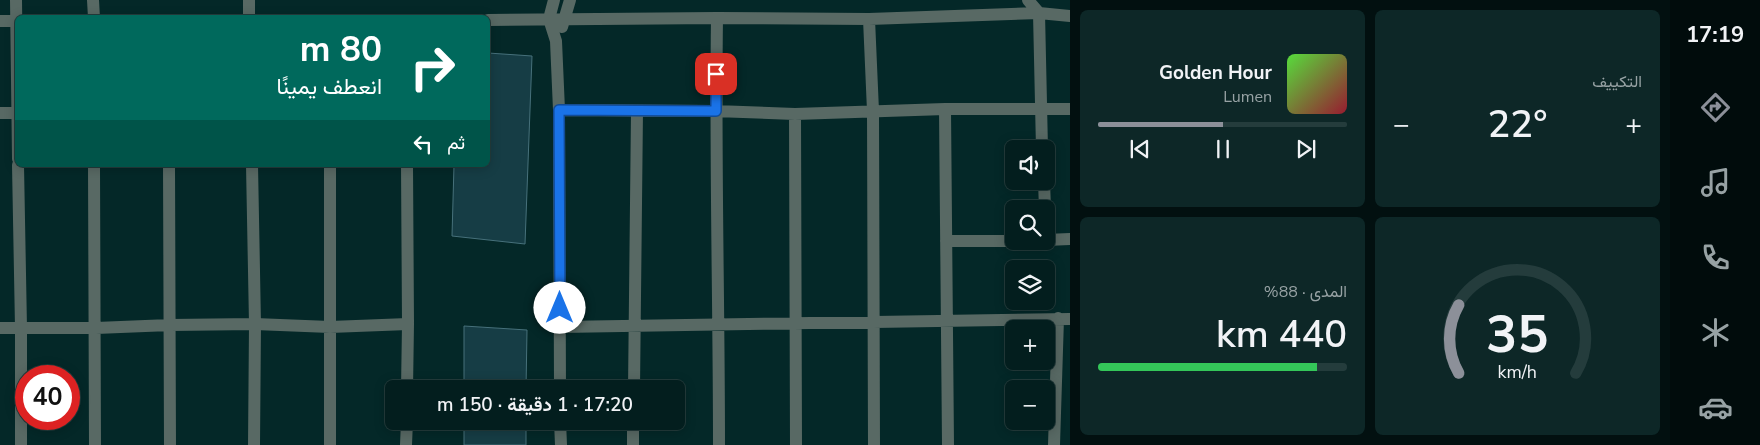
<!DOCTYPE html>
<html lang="ar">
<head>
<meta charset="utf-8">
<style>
	:root { --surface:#031e1e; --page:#0d2727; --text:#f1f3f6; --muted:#97a2a4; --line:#243c3c; --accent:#8c9099 }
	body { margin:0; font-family:"Nunito Sans",Vazirmatn,sans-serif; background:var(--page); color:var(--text); direction:rtl; height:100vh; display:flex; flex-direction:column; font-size:19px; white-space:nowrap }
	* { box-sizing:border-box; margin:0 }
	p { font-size:16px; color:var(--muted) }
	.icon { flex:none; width:28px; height:28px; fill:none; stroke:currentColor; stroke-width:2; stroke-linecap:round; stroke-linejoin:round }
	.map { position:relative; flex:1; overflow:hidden; direction:ltr }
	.drawer { display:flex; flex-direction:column; gap:10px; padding:10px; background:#021010; width:600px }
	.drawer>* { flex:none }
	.banner { position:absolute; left:15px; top:15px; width:475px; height:152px; border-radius:8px; box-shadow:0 2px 12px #0003,0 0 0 1px var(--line); direction:rtl; background:#00695c; color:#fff; overflow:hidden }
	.tools { position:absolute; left:1005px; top:140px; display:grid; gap:10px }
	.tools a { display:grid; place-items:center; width:50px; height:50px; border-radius:8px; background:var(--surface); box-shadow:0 2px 12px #0003,0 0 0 1px var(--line); font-size:25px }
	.speed { position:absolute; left:15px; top:365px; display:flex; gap:10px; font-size:25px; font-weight:700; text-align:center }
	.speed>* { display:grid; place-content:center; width:65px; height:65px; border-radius:50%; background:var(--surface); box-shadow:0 2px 12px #0003,0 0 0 1px var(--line); line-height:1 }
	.speed .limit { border:8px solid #d22; background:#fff; color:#111 }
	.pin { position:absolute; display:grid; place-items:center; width:42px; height:42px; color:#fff; margin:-21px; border-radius:10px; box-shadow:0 2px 8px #0006 }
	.me { position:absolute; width:55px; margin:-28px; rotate:0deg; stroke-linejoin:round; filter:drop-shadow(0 0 4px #0008) }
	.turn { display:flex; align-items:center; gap:18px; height:105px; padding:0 25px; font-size:22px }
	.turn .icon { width:65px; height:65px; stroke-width:2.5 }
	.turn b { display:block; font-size:35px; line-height:42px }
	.then { display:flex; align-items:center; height:48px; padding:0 25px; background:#0003; gap:10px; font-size:19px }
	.big { font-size:38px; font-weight:600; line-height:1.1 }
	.drawer .card { flex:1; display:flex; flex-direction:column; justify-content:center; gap:8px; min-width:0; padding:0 18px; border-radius:8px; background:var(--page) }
	.drawer .dial { align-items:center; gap:0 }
	.dial svg { height:130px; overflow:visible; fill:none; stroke:var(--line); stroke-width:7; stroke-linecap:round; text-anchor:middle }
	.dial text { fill:var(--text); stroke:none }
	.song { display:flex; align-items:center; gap:15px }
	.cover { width:60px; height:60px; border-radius:8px; background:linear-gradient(135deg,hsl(110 70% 55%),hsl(350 70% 35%)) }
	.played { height:5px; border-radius:2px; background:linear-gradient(90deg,var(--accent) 50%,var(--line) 50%) }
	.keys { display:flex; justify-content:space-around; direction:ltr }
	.heat { display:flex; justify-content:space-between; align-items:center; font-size:28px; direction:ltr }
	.charge { height:8px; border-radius:4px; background:linear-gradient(90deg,#34c759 88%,var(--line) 0) }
	.drawer .tiles { flex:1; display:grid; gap:10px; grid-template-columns:repeat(2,1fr) }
	.trip { position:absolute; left:385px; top:380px; width:300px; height:50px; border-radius:8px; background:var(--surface); box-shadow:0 2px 12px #0003,0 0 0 1px var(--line); font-weight:600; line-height:50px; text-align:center; direction:rtl }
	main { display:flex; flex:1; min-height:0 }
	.tabs { display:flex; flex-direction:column; width:90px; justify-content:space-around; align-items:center; background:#010c0c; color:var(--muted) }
	.tabs .icon { width:35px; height:35px }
	.tabs .on { color:var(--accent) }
	.tabs b { font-size:22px; color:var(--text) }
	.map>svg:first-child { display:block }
</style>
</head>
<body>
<main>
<nav class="tabs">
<b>17:19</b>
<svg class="icon on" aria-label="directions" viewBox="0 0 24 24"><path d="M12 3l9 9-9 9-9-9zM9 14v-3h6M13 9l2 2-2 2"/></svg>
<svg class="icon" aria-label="music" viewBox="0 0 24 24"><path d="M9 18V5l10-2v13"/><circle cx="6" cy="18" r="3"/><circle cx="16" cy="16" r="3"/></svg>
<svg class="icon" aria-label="phone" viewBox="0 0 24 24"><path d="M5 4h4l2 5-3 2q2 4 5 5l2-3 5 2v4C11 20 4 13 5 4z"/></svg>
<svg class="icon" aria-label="climate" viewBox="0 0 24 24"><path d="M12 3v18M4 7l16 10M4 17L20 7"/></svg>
<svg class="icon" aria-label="car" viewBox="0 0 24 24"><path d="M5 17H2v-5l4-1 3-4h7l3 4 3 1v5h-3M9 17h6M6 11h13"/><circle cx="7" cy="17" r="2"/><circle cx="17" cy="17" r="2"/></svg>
</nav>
<section class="drawer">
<div class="tiles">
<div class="card"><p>التكييف</p>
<div class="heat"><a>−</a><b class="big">22°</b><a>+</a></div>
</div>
<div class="card">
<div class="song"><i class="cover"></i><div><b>Golden Hour</b><p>Lumen</p></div></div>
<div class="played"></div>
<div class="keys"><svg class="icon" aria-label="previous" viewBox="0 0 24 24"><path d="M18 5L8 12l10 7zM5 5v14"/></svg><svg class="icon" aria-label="pause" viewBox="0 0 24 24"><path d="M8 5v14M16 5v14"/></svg><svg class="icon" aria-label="next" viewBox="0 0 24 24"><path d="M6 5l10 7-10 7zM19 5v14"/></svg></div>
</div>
<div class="card dial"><svg viewBox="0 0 100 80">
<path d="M14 69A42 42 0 1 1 86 69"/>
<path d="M14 69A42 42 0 0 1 14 27" stroke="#8c9099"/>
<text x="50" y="56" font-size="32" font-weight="700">35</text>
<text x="50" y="72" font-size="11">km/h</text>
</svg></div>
<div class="card"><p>المدى · 88%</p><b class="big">440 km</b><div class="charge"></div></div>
</div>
</section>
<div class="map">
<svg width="1070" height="445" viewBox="0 0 1070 445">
	<rect width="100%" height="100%" fill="#042828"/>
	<path fill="#163d45" stroke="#47717b" d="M488,53L532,56L525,244L452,236L454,165H488Z
		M464,326L527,330L526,389H464Z
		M464,421H526V445H464Z"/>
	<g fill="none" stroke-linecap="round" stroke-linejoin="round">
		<path stroke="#586964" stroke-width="12" d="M16,0L18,159
			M93,0L94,18
			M554,0L549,19L556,41L559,110L560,389
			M1028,0L1039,13L1042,149
			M249,18V0
			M717,18C715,160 719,303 719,445
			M869,19L873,111L874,445
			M488,20L717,18L869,19L1039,13L1070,16
			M0,21H18
			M562,27L570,0
			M945,109L948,445
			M559,110L715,111L795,114L945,109H1070
			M0,113H18
			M795,114L796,445
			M18,165L21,328V445
			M94,165L95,445
			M169,165L170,445
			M252,165L255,324L254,445
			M330,165V445
			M407,165L408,324L407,389
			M1044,181L1045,209
			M1046,240L1070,239
			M946,241H1014
			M560,327L1070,319
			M0,328H96L170,325L255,324L330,327L408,324
			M634,389L637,111
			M560,421L561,445
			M406,445L407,421
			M633,445V421
			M1054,445L1058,318"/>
	</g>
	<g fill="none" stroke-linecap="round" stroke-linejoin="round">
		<g stroke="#114b97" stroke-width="12">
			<path id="route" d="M560,308L559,110L716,111V74"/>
		</g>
		<use href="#route" stroke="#1a73e8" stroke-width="9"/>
	</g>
</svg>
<div class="tools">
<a><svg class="icon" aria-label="sound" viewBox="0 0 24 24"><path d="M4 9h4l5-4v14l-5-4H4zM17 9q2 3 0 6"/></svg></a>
<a><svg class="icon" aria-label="search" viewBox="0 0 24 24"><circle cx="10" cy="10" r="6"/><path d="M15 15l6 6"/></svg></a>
<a><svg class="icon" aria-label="layers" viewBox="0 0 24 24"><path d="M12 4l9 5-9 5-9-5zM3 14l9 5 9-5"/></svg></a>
<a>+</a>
<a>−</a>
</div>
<div class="speed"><div class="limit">40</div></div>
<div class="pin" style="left:716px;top:74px;background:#d93025"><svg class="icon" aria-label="arrive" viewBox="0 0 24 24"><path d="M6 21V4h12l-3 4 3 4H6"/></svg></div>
<svg class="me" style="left:560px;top:308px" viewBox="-20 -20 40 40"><circle r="19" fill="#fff"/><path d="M0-13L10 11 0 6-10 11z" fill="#1a73e8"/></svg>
<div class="trip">17:20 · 1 دقيقة · 150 m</div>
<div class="banner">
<div class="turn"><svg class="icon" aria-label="right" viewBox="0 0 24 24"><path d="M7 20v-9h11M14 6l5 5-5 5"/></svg><div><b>80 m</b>انعطف يمينًا</div></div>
<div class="then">ثم<svg class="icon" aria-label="left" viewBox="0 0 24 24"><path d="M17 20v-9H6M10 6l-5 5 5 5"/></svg></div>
</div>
</div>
</main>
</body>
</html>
